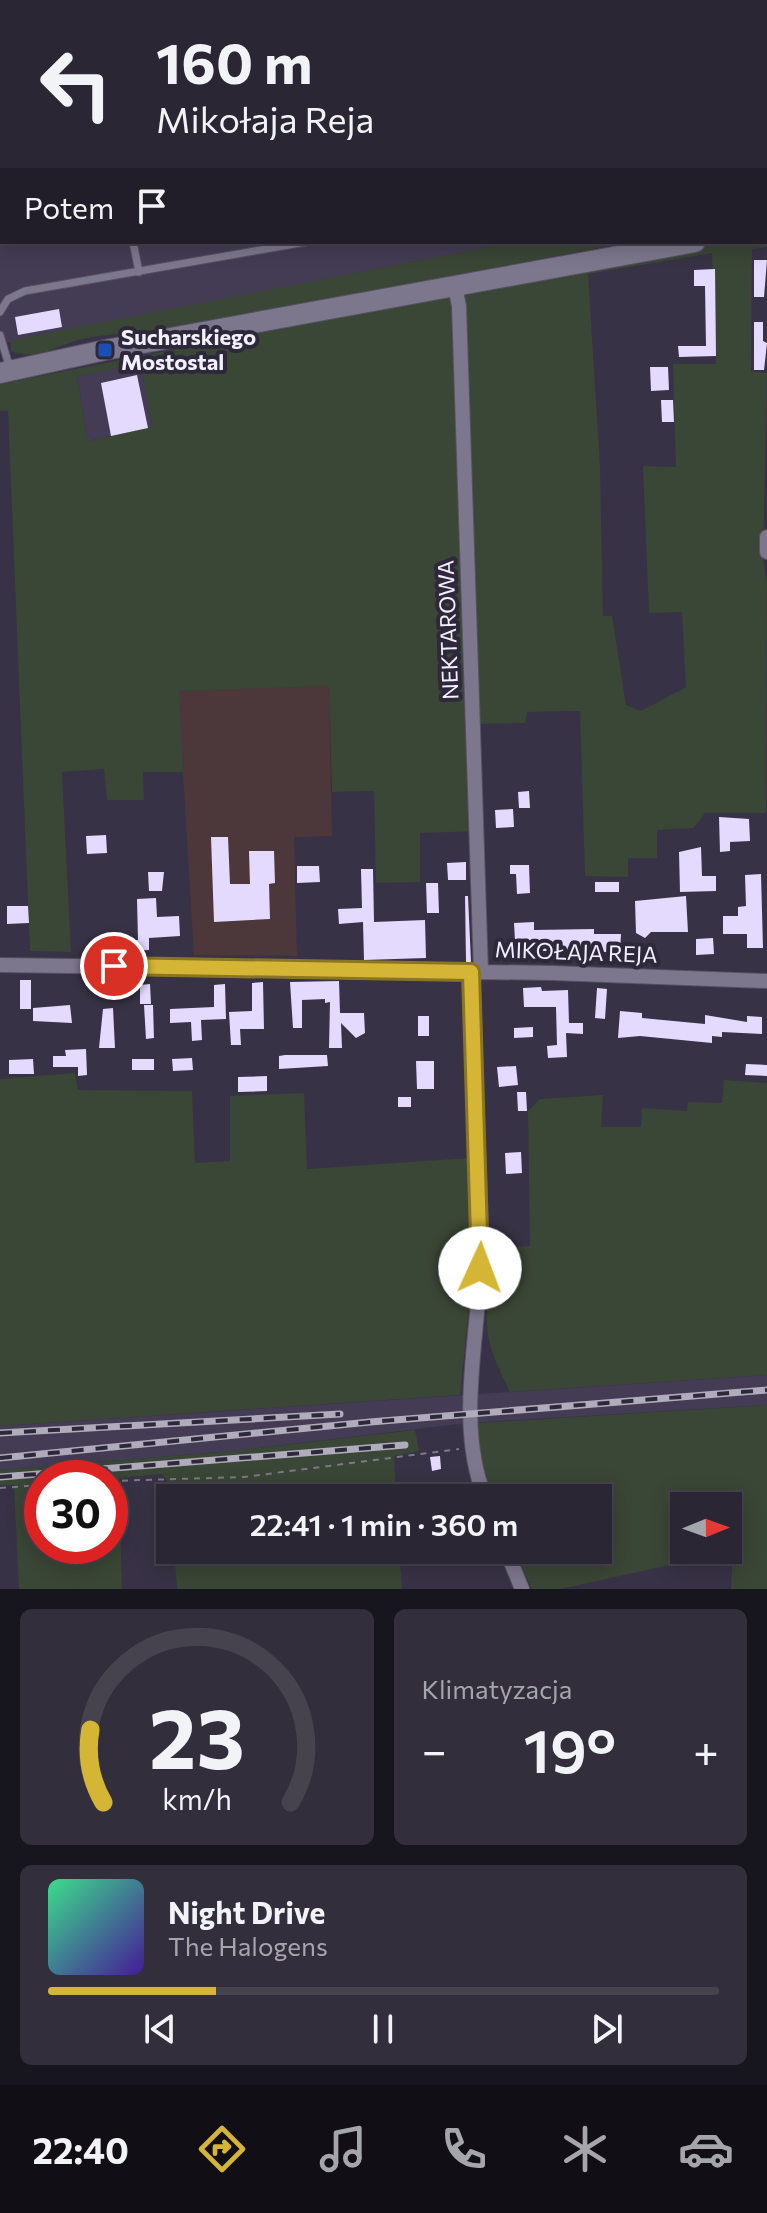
<!DOCTYPE html>
<html lang="pl">
<head>
<meta charset="utf-8">
<style>
	:root { --surface:#2a2634; --page:#322e3c; --text:#f1f3f6; --muted:#a5a5ac; --line:#46434f; --accent:#d5b535 }
	body { margin:0; font-family:Commissioner,sans-serif; background:var(--page); color:var(--text); height:100vh; display:flex; flex-direction:column; font-size:30px; white-space:nowrap }
	* { box-sizing:border-box; margin:0 }
	p { font-size:26px; color:var(--muted) }
	.icon { flex:none; width:44px; height:44px; fill:none; stroke:currentColor; stroke-width:2; stroke-linecap:round; stroke-linejoin:round }
	.map { position:relative; height:1589px; overflow:hidden }
	.panel { display:flex; flex-direction:column; gap:20px; padding:20px; background:#17151d; flex:1 }
	.panel>* { flex:none }
	.guide { position:absolute; left:0px; top:0px; width:768px; height:244px; box-shadow:0 4px 20px #0003,0 0 0 2px var(--line); background:#2a2634; color:var(--text); overflow:hidden }
	.needle { width:52px; rotate:89deg }
	.tools { position:absolute; left:670px; top:1492px; display:grid; gap:16px }
	.tools a { display:grid; place-items:center; width:72px; height:72px; border-radius:0px; background:var(--surface); box-shadow:0 4px 20px #0003,0 0 0 2px var(--line); font-size:40px }
	.speed { position:absolute; left:24px; top:1460px; display:flex; gap:16px; font-size:40px; font-weight:700; text-align:center }
	.speed>* { display:grid; place-content:center; width:104px; height:104px; border-radius:50%; background:var(--surface); box-shadow:0 4px 20px #0003,0 0 0 2px var(--line); line-height:1 }
	.speed .limit { border:12px solid #d22; background:#fff; color:#111 }
	.pin { position:absolute; display:grid; place-items:center; width:68px; height:68px; color:#fff; margin:-34px; border:4px solid #fff; border-radius:50%; box-shadow:0 2px 8px #0007 }
	.me { position:absolute; width:88px; margin:-44px; rotate:2deg; stroke-linejoin:round; filter:drop-shadow(0 0 6px #0008) }
	.turn { display:flex; align-items:center; gap:28px; height:168px; padding:0 24px; font-size:36px }
	.turn .icon { width:104px; height:104px; stroke-width:2.5 }
	.turn b { display:block; font-size:56px; line-height:68px }
	.then { display:flex; align-items:center; height:76px; padding:0 24px; background:#0003; gap:16px; font-size:30px }
	.big { font-size:60px; font-weight:600; line-height:1.1 }
	.panel .widget { flex:1; display:flex; flex-direction:column; justify-content:center; gap:12px; min-width:0; padding:0 28px; border-radius:12px; background:var(--page) }
	.panel .dial { align-items:center; gap:0 }
	.dial svg { height:208px; overflow:visible; fill:none; stroke:var(--line); stroke-width:7; stroke-linecap:round; text-anchor:middle }
	.dial text { fill:var(--text); stroke:none }
	.song { display:flex; align-items:center; gap:24px }
	.cover { width:96px; height:96px; border-radius:12px; background:linear-gradient(135deg,hsl(150 70% 55%),hsl(260 70% 35%)) }
	.played { height:8px; border-radius:4px; background:linear-gradient(90deg,var(--accent) 25%,var(--line) 25%) }
	.keys { display:flex; justify-content:space-around; direction:ltr }
	.heat { display:flex; justify-content:space-between; align-items:center; font-size:44px; direction:ltr }
	.panel .tiles { flex:1; display:grid; gap:20px; grid-template-columns:1fr 1fr }
	.widget:last-child { grid-column:span 2 }
	.trip { position:absolute; left:156px; top:1484px; width:456px; height:80px; border-radius:0px; background:var(--surface); box-shadow:0 4px 20px #0003,0 0 0 2px var(--line); font-weight:600; line-height:80px; text-align:center }
	.menu { display:flex; height:128px; justify-content:space-around; align-items:center; background:#110f15; color:var(--muted) }
	.menu .icon { width:56px; height:56px }
	.menu .on { color:var(--accent) }
	.menu b { font-size:36px; color:var(--text) }
	.map>svg:first-child { display:block }
</style>
</head>
<body>
<div class="map">
<svg width="767" height="1589" viewBox="0 0 767 1589">
	<rect width="100%" height="100%" fill="#383246"/>
	<path fill="#433c54" d="M0,0H767V194L766,2H2V242H514L0,344Z
		M141,362L153,427L88,441L77,377Z
		M767,1375V1405L466,1423L233,1451L0,1470V1426Z"/>
	<path fill="#4c373b" d="M329,685L332,836L294,837L297,956L194,955L178,691Z"/>
	<path fill="#3a4636" fill-rule="evenodd" d="M767,236V247L752,249L751,371L767,373L763,559L767,584L766,813H705L694,828L657,830V858H628V877L585,876L580,711L527,712L525,723L477,724L481,831L420,833V882L376,883L374,791L332,792L329,686L179,691L183,772H143L144,800H107L104,769L62,772L71,952L30,951L8,411H0V384L693,246L766,242ZM712,253L716,364H673L676,467L643,466L649,613L682,612L686,687L641,711L626,705L612,616H603L600,466L588,274ZM141,363L152,427L88,441L77,377Z
		M514,242H629L151,333C127,333 105,334 82,339C55,345 39,362 11,351L10,341L58,331Z
		M75,1073L78,1090L192,1091L195,1163L230,1161V1096L304,1093L307,1169L469,1158L470,1297L460,1395L0,1426V1079Z
		M724,1080L767,1083V1375L510,1392C500,1371 488,1349 487,1325C485,1299 492,1275 489,1248L530,1246L528,1111L540,1099L603,1095L601,1127H641L642,1108L687,1111L688,1102L722,1103Z
		M767,1405V1589H731L733,1551L561,1589H532L514,1550H598V1498H491L480,1460L478,1423ZM684,1506H728V1550H684Z
		M415,1430L419,1451L394,1456L396,1498H176L190,1485L169,1483L162,1474L119,1478L122,1589H19L14,1485H0V1470L233,1451ZM42,1478H110V1546H42Z
		M174,1550H399L402,1589H177Z"/>
	<path fill="#e4dafe" d="M754,260H767L764,297H754Z
		M715,269L716,356L679,357L678,346H706L705,286H694V270Z
		M59,309L62,327L18,335L15,317Z
		M754,322H763V341L767,343L764,370H754Z
		M650,367H668L669,390L651,391Z
		M137,375L148,428L111,436L101,383Z
		M661,400H673L674,422H662Z
		M529,791L530,808H519L518,792Z
		M513,809L514,827L496,828L495,810Z
		M719,817L749,819L750,841L730,842V851L720,852Z
		M106,835L107,853L87,854L86,836Z
		M211,837H228L230,884H250L249,851H274L275,883L269,884L270,919L214,922Z
		M701,847L702,876H716V891L680,892L679,852Z
		M466,862V880H448L447,863Z
		M510,865H529L530,893L517,894L516,874H510Z
		M297,866H319L320,882L297,883Z
		M361,869H373L374,922L425,920L426,958L364,960L363,922L339,924L338,909L362,908Z
		M148,872H164L162,891H149Z
		M761,874L763,948H747V934H723V916H738V907L746,906L745,875Z
		M595,882H619V892H595Z
		M426,883H438L439,913H427Z
		M465,896H468L471,962H466Z
		M686,896L688,932H651L645,938L636,933L635,901Z
		M156,898L157,917L179,916L180,936L149,938V950L123,951L122,940H138L137,899Z
		M7,906H28L29,923L7,924Z
		M534,922V930L594,929V934H621L620,952H588V962H578V951H543L541,940L515,941L514,923Z
		M713,938L714,954L696,955V939Z
		M20,980H31V1009H20Z
		M339,981L340,1013H364L365,1033L356,1038L341,1023L342,1048H329L330,1002L325,1003V999L302,1000V1028H293L290,982Z
		M263,982L264,1029H240L241,1045H231L229,1012L252,1011V983Z
		M150,984L151,1004H140V985Z
		M225,984L226,1019L201,1020L202,1040L192,1041L191,1022L170,1023V1009L214,1007V985Z
		M541,987L542,991L568,990L569,1023H583V1034L566,1033L567,1057L548,1058L547,1046L557,1045L556,1007H524L523,988Z
		M597,988L607,989L605,1019L595,1018Z
		M70,1005L72,1023L33,1021V1008Z
		M144,1005H153L154,1038L146,1039Z
		M113,1008L115,1048H99L103,1009Z
		M620,1011L642,1013V1018L705,1024V1015L747,1022V1016L762,1017V1034L722,1032V1037L712,1036V1043L640,1036L618,1038Z
		M418,1016H429V1036H418Z
		M533,1027V1037L514,1038V1028Z
		M86,1049L87,1075L78,1076V1067H53V1056H66L65,1050Z
		M285,1055H327L328,1066L279,1069V1056Z
		M192,1058L193,1070L173,1071L172,1059Z
		M33,1059L34,1074H9V1060Z
		M132,1059H154V1070H132Z
		M416,1061H434V1089H417Z
		M746,1064L767,1065V1076L745,1075Z
		M516,1066L518,1085L499,1087L497,1067Z
		M267,1076V1091L238,1092V1077Z
		M517,1092H526L527,1111H518Z
		M398,1097H411V1107H398Z
		M521,1152L522,1173L506,1174L505,1153Z
		M440,1456L441,1469L432,1471L430,1457Z"/>
	<g fill="none" stroke-linecap="round" stroke-linejoin="round">
		<g stroke="#565262" stroke-width="9">
			<path id="lane" d="M85,0V2
				M766,156H767
				M133,242L139,272
				M0,312L8,299L25,291L306,242
				M0,335L10,369"/>
		</g>
		<g stroke="#565262" stroke-width="16">
			<path id="street" d="M455,286L459,306L481,972
				M767,537V552
				M0,965L553,973L767,981
				M471,972C472,1061 480,1150 481,1239C483,1323 453,1417 485,1498
				M506,1550L522,1589"/>
		</g>
		<g stroke="#565262" stroke-width="22">
			<path id="secondary" d="M766,229H767
				M0,373L105,350L695,242"/>
		</g>
		<path stroke="#7d798a" stroke-width="2" stroke-dasharray="6 6" stroke-linecap="butt" d="M110,1481L244,1477L459,1449
			M0,1488L42,1485"/>
		<use href="#lane" stroke="#7d778d" stroke-width="7"/>
		<use href="#street" stroke="#7d778d" stroke-width="14"/>
		<use href="#secondary" stroke="#7d778d" stroke-width="20"/>
		<g stroke="#b0acbc" stroke-width="7">
			<path id="rail" d="M0,1433L340,1414
				M0,1458L370,1422L767,1390
				M0,1477L405,1445"/>
		</g>
		<use href="#rail" stroke="#2e283b" stroke-width="4" stroke-dasharray="12" stroke-linecap="butt"/>
	</g>
	<g fill="none" stroke-linecap="round" stroke-linejoin="round">
		<g stroke="#8a7622" stroke-width="20">
			<path id="route" d="M114,966L471,972L480,1268"/>
		</g>
		<use href="#route" stroke="#d5b535" stroke-width="14"/>
	</g>
	<rect fill="#1a4fb4" stroke="#2e283b" stroke-width="3" x="97" y="342" width="16" height="16" rx="4"/>
	<g text-anchor="middle" stroke-width="8" stroke-linejoin="round" paint-order="stroke">
		<g font-size="22" font-weight="bold" fill="#f3f0fd" stroke="#2e283b" text-anchor="start">
			<text x="121" y="345">Sucharskiego<tspan x="121" dy="25">Mostostal</tspan></text>
		</g>
		<g font-size="22" fill="#f3f0fd" stroke="#2e283b">
			<text transform="translate(448 630) rotate(-92)" y="8">NEKTAROWA</text>
			<text transform="translate(576 952) rotate(2)" y="8">MIKOŁAJA REJA</text>
		</g>
	</g>
</svg>
<div class="tools">
<a><svg class="needle" viewBox="-14 -14 28 28"><path d="M0-13l5 13h-10z" fill="#e53935"/><path d="M0 13l5-13h-10z" fill="#a5a5ac"/></svg></a>
</div>
<div class="speed"><div class="limit">30</div></div>
<div class="pin" style="left:114px;top:966px;background:#d93025"><svg class="icon" aria-label="arrive" viewBox="0 0 24 24"><path d="M6 21V4h12l-3 4 3 4H6"/></svg></div>
<svg class="me" style="left:480px;top:1268px" viewBox="-20 -20 40 40"><circle r="19" fill="#fff"/><path d="M0-13L10 11 0 6-10 11z" fill="#d5b535"/></svg>
<div class="trip">22:41 · 1 min · 360 m</div>
<div class="guide">
<div class="turn"><svg class="icon" aria-label="left" viewBox="0 0 24 24"><path d="M17 20v-9H6M10 6l-5 5 5 5"/></svg><div><b>160 m</b>Mikołaja Reja</div></div>
<div class="then">Potem<svg class="icon" aria-label="arrive" viewBox="0 0 24 24"><path d="M6 21V4h12l-3 4 3 4H6"/></svg></div>
</div>
</div>
<section class="panel">
<div class="tiles">
<div class="widget dial"><svg viewBox="0 0 100 80">
<path d="M14 69A42 42 0 1 1 86 69"/>
<path d="M14 69A42 42 0 0 1 9 41" stroke="#d5b535"/>
<text x="50" y="56" font-size="32" font-weight="700">23</text>
<text x="50" y="72" font-size="11">km/h</text>
</svg></div>
<div class="widget"><p>Klimatyzacja</p>
<div class="heat"><a>−</a><b class="big">19°</b><a>+</a></div>
</div>
<div class="widget">
<div class="song"><i class="cover"></i><div><b>Night Drive</b><p>The Halogens</p></div></div>
<div class="played"></div>
<div class="keys"><svg class="icon" aria-label="previous" viewBox="0 0 24 24"><path d="M18 5L8 12l10 7zM5 5v14"/></svg><svg class="icon" aria-label="pause" viewBox="0 0 24 24"><path d="M8 5v14M16 5v14"/></svg><svg class="icon" aria-label="next" viewBox="0 0 24 24"><path d="M6 5l10 7-10 7zM19 5v14"/></svg></div>
</div>
</div>
</section>
<nav class="menu">
<b>22:40</b>
<svg class="icon on" aria-label="directions" viewBox="0 0 24 24"><path d="M12 3l9 9-9 9-9-9zM9 14v-3h6M13 9l2 2-2 2"/></svg>
<svg class="icon" aria-label="music" viewBox="0 0 24 24"><path d="M9 18V5l10-2v13"/><circle cx="6" cy="18" r="3"/><circle cx="16" cy="16" r="3"/></svg>
<svg class="icon" aria-label="phone" viewBox="0 0 24 24"><path d="M5 4h4l2 5-3 2q2 4 5 5l2-3 5 2v4C11 20 4 13 5 4z"/></svg>
<svg class="icon" aria-label="climate" viewBox="0 0 24 24"><path d="M12 3v18M4 7l16 10M4 17L20 7"/></svg>
<svg class="icon" aria-label="car" viewBox="0 0 24 24"><path d="M5 17H2v-5l4-1 3-4h7l3 4 3 1v5h-3M9 17h6M6 11h13"/><circle cx="7" cy="17" r="2"/><circle cx="17" cy="17" r="2"/></svg>
</nav>
</body>
</html>
